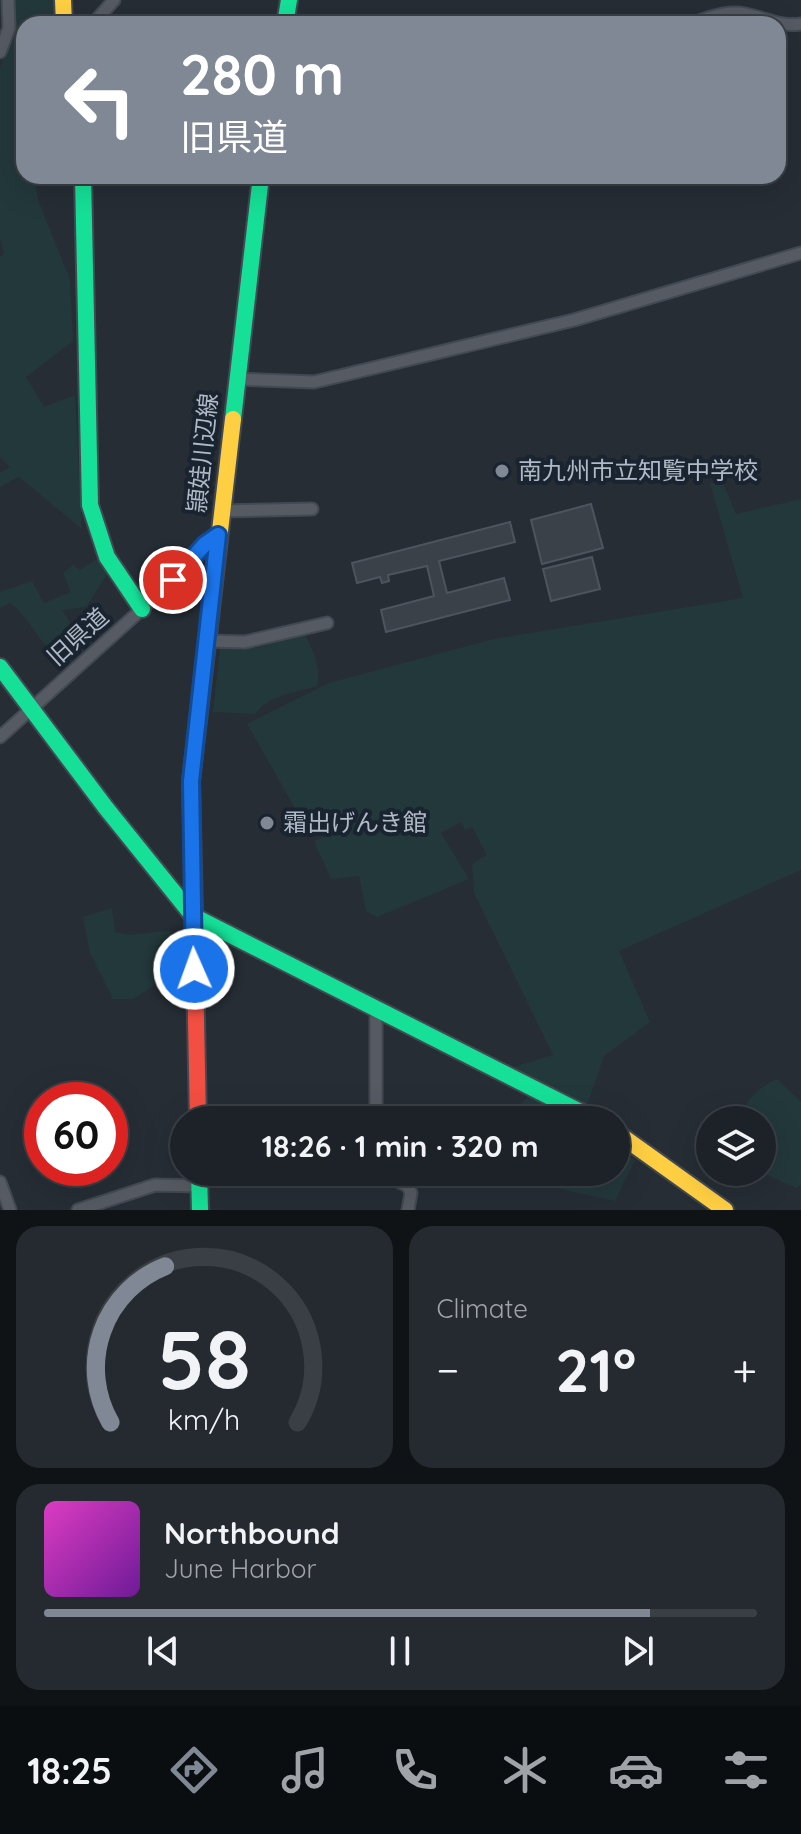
<!DOCTYPE html>
<html lang="en">
<head>
<meta charset="utf-8">
<style>
	:root { --surface:#1c2228; --page:#252a30; --text:#f1f3f6; --muted:#a0a4a8; --line:#3a3f45; --accent:#7f8894 }
	body { margin:0; font-family:Quicksand,"Noto Sans JP",sans-serif; background:var(--page); color:var(--text); height:100vh; display:flex; flex-direction:column; font-size:30px; white-space:nowrap }
	* { box-sizing:border-box; margin:0 }
	p { font-size:26px; color:var(--muted) }
	.icon { flex:none; width:44px; height:44px; fill:none; stroke:currentColor; stroke-width:2; stroke-linecap:round; stroke-linejoin:round }
	.map { position:relative; height:1210px; overflow:hidden }
	.panel { display:flex; flex-direction:column; gap:16px; padding:16px; background:#0f1316; flex:1 }
	.panel>* { flex:none }
	.guide { position:absolute; left:16px; top:16px; width:770px; height:168px; border-radius:24px; box-shadow:0 8px 32px #0002,0 0 0 2px var(--line); background:#7f8894; color:#fff; overflow:hidden }
	.buttons { position:absolute; left:696px; top:1106px; display:grid; gap:16px }
	.buttons a { display:grid; place-items:center; width:80px; height:80px; border-radius:50%; background:var(--surface); box-shadow:0 8px 32px #0002,0 0 0 2px var(--line); font-size:40px }
	.speed { position:absolute; left:24px; top:1082px; display:flex; gap:16px; font-size:40px; font-weight:700; text-align:center }
	.speed>* { display:grid; place-content:center; width:104px; height:104px; border-radius:50%; background:var(--surface); box-shadow:0 8px 32px #0002,0 0 0 2px var(--line); line-height:1 }
	.speed .limit { border:12px solid #d22; background:#fff; color:#111 }
	.pin { position:absolute; display:grid; place-items:center; width:68px; height:68px; color:#fff; margin:-34px; border:4px solid #fff; border-radius:50%; box-shadow:0 2px 8px #0007 }
	.me { position:absolute; width:88px; margin:-44px; rotate:358deg; stroke-linejoin:round; filter:drop-shadow(0 0 6px #0008) }
	.turn { display:flex; align-items:center; gap:28px; height:168px; padding:0 32px; font-size:36px }
	.turn .icon { width:104px; height:104px; stroke-width:2.5 }
	.turn b { display:block; font-size:56px; line-height:68px }
	.big { font-size:60px; font-weight:700; line-height:1.1 }
	.panel .card { flex:1; display:flex; flex-direction:column; justify-content:center; gap:12px; min-width:0; padding:0 28px; border-radius:24px; background:var(--page) }
	.panel .dial { align-items:center; gap:0 }
	.dial svg { height:208px; overflow:visible; fill:none; stroke:var(--line); stroke-width:7; stroke-linecap:round; text-anchor:middle }
	.dial text { fill:var(--text); stroke:none }
	.song { display:flex; align-items:center; gap:24px }
	.cover { width:96px; height:96px; border-radius:12px; background:linear-gradient(135deg,hsl(310 70% 55%),hsl(280 70% 35%)) }
	.played { height:8px; border-radius:4px; background:linear-gradient(90deg,var(--accent) 85%,var(--line) 85%) }
	.keys { display:flex; justify-content:space-around; direction:ltr }
	.heat { display:flex; justify-content:space-between; align-items:center; font-size:44px; direction:ltr }
	.panel .tiles { flex:1; display:grid; gap:16px; grid-template-columns:1fr 1fr }
	.card:last-child { grid-column:span 2 }
	.trip { position:absolute; left:170px; top:1106px; width:460px; height:80px; border-radius:40px; background:var(--surface); box-shadow:0 8px 32px #0002,0 0 0 2px var(--line); font-weight:700; line-height:80px; text-align:center }
	.dock { display:flex; height:128px; justify-content:space-around; align-items:center; background:#0b0e10; color:var(--muted) }
	.dock .icon { width:56px; height:56px }
	.dock .selected { color:var(--accent) }
	.dock b { font-size:36px; color:var(--text) }
	.map>svg:first-child { display:block }
</style>
</head>
<body>
<div class="map">
<svg width="801" height="1210" viewBox="0 0 801 1210">
	<rect width="100%" height="100%" fill="#262d35"/>
	<path fill="#23383b" d="M13,0H58L59,24H24V176H34L38,200L70,279L73,341L26,377L44,407L75,395L82,529L19,477L0,487V473L10,467L0,457V257L4,254L0,238V68L10,41Z
		M710,483H723L736,514L801,499V870L619,951L650,1022L604,1056L582,1120H509L512,1111L529,1096L541,1100L507,1069L553,1055L474,893L472,864L487,855L472,827L465,830L461,822L441,833L469,879L377,917L366,911L359,876L331,879L314,841L329,835L322,817L304,824L247,724L329,683L494,639L743,598Z
		M97,559L108,573L86,607L62,610L79,636L84,652C46,672 36,620 10,603L0,608V592L32,581L44,603L71,592L63,573L73,565L80,570Z
		M305,634C312,649 322,668 317,686C297,692 267,696 255,714L213,712L220,648H256Z
		M112,908L115,932C135,938 151,931 171,931L168,977L133,999H113L90,953L83,917Z
		M777,1079L801,1102V1185L796,1188L761,1172L762,1120H737C747,1100 756,1089 777,1079Z
		M616,1148L635,1160L615,1201L524,1181L515,1189L490,1184L492,1172H616Z"/>
	<path fill="#3b4149" stroke="#4e545d" stroke-width="2" d="M591,504L603,548L542,564L531,520Z
		M510,522L515,542L439,561L447,593L504,578L510,600L386,632L381,610L434,596L427,566L388,575L389,581L382,583L380,577L357,583L352,563Z
		M592,557L600,589L551,601L543,569Z"/>
	<g fill="none" stroke-linecap="round" stroke-linejoin="round">
		<g stroke="#434952" stroke-width="15">
			<path id="street" d="M93,24L114,0
				M689,24C707,19 726,10 745,14C765,18 781,27 801,24
				M0,52L9,28L8,0
				M236,379L314,382L327,379L574,320L801,253
				M221,511L312,509
				M207,641L245,642L327,623
				M0,737L142,609L205,544L218,535
				M376,1011V1120
				M380,1172L408,1186L411,1193L408,1210
				M0,1182L10,1210
				M78,1210L155,1185L199,1186"/>
		</g>
		<g stroke="#434952" stroke-width="20">
			<path id="fast" d="M285,24L289,0
				M83,176L90,505L107,557L142,609
				M233,419L261,176
				M0,667L106,808L193,916L596,1120
				M199,1172L200,1210"/>
		</g>
		<g stroke="#434952" stroke-width="20">
			<path id="slow" d="M63,0L64,24
				M193,870L191,781L233,419
				M616,1132L725,1210"/>
		</g>
		<g stroke="#434952" stroke-width="20">
			<path id="jam" d="M193,870L198,1120"/>
		</g>
		<use href="#street" stroke="#565b63" stroke-width="11"/>
		<use href="#fast" stroke="#16e098" stroke-width="16"/>
		<use href="#slow" stroke="#ffcf43" stroke-width="16"/>
		<use href="#jam" stroke="#f24e42" stroke-width="16"/>
	</g>
	<g fill="none" stroke-linecap="round" stroke-linejoin="round">
		<g stroke="#114b97" stroke-width="20">
			<path id="route" d="M173,580L205,544L218,535L191,781L194,969"/>
		</g>
		<use href="#route" stroke="#1a73e8" stroke-width="14"/>
	</g>
	<g fill="#7f8894" stroke="#192430" stroke-width="3">
		<circle cx="502" cy="471" r="8"/>
		<circle cx="267" cy="823" r="8"/>
	</g>
	<g text-anchor="middle" stroke-width="8" stroke-linejoin="round" paint-order="stroke">
		<g font-size="24" fill="#afb9c7" stroke="#192430">
			<text transform="translate(203 453) rotate(-84)" y="8">頴娃川辺線</text>
			<text transform="translate(78 637) rotate(-42)" y="8">旧県道</text>
		</g>
		<g font-size="24" fill="#afb9c7" stroke="#192430" text-anchor="start">
			<text x="518" y="479">南九州市立知覧中学校</text>
			<text x="283" y="831">霜出げんき館</text>
		</g>
	</g>
</svg>
<div class="buttons">
<a><svg class="icon" aria-label="layers" viewBox="0 0 24 24"><path d="M12 4l9 5-9 5-9-5zM3 14l9 5 9-5"/></svg></a>
</div>
<div class="speed"><div class="limit">60</div></div>
<div class="pin" style="left:173px;top:580px;background:#d93025"><svg class="icon" aria-label="arrive" viewBox="0 0 24 24"><path d="M6 21V4h12l-3 4 3 4H6"/></svg></div>
<svg class="me" style="left:194px;top:969px" viewBox="-20 -20 40 40"><circle r="17" fill="#1a73e8" stroke="#fff" stroke-width="3"/><path d="M0-11L8 9 0 5-8 9z" fill="#fff"/></svg>
<div class="trip">18:26 · 1 min · 320 m</div>
<div class="guide">
<div class="turn"><svg class="icon" aria-label="left" viewBox="0 0 24 24"><path d="M17 20v-9H6M10 6l-5 5 5 5"/></svg><div><b>280 m</b>旧県道</div></div>
</div>
</div>
<section class="panel">
<div class="tiles">
<div class="card dial"><svg viewBox="0 0 100 80">
<path d="M14 69A42 42 0 1 1 86 69"/>
<path d="M14 69A42 42 0 0 1 35 9" stroke="#7f8894"/>
<text x="50" y="56" font-size="32" font-weight="700">58</text>
<text x="50" y="72" font-size="11">km/h</text>
</svg></div>
<div class="card"><p>Climate</p>
<div class="heat"><a>−</a><b class="big">21°</b><a>+</a></div>
</div>
<div class="card">
<div class="song"><i class="cover"></i><div><b>Northbound</b><p>June Harbor</p></div></div>
<div class="played"></div>
<div class="keys"><svg class="icon" aria-label="previous" viewBox="0 0 24 24"><path d="M18 5L8 12l10 7zM5 5v14"/></svg><svg class="icon" aria-label="pause" viewBox="0 0 24 24"><path d="M8 5v14M16 5v14"/></svg><svg class="icon" aria-label="next" viewBox="0 0 24 24"><path d="M6 5l10 7-10 7zM19 5v14"/></svg></div>
</div>
</div>
</section>
<nav class="dock">
<b>18:25</b>
<svg class="icon selected" aria-label="directions" viewBox="0 0 24 24"><path d="M12 3l9 9-9 9-9-9zM9 14v-3h6M13 9l2 2-2 2"/></svg>
<svg class="icon" aria-label="music" viewBox="0 0 24 24"><path d="M9 18V5l10-2v13"/><circle cx="6" cy="18" r="3"/><circle cx="16" cy="16" r="3"/></svg>
<svg class="icon" aria-label="phone" viewBox="0 0 24 24"><path d="M5 4h4l2 5-3 2q2 4 5 5l2-3 5 2v4C11 20 4 13 5 4z"/></svg>
<svg class="icon" aria-label="climate" viewBox="0 0 24 24"><path d="M12 3v18M4 7l16 10M4 17L20 7"/></svg>
<svg class="icon" aria-label="car" viewBox="0 0 24 24"><path d="M5 17H2v-5l4-1 3-4h7l3 4 3 1v5h-3M9 17h6M6 11h13"/><circle cx="7" cy="17" r="2"/><circle cx="17" cy="17" r="2"/></svg>
<svg class="icon" aria-label="filters" viewBox="0 0 24 24"><path d="M4 7h16M4 17h16"/><circle cx="9" cy="7" r="2"/><circle cx="15" cy="17" r="2"/></svg>
</nav>
</body>
</html>
